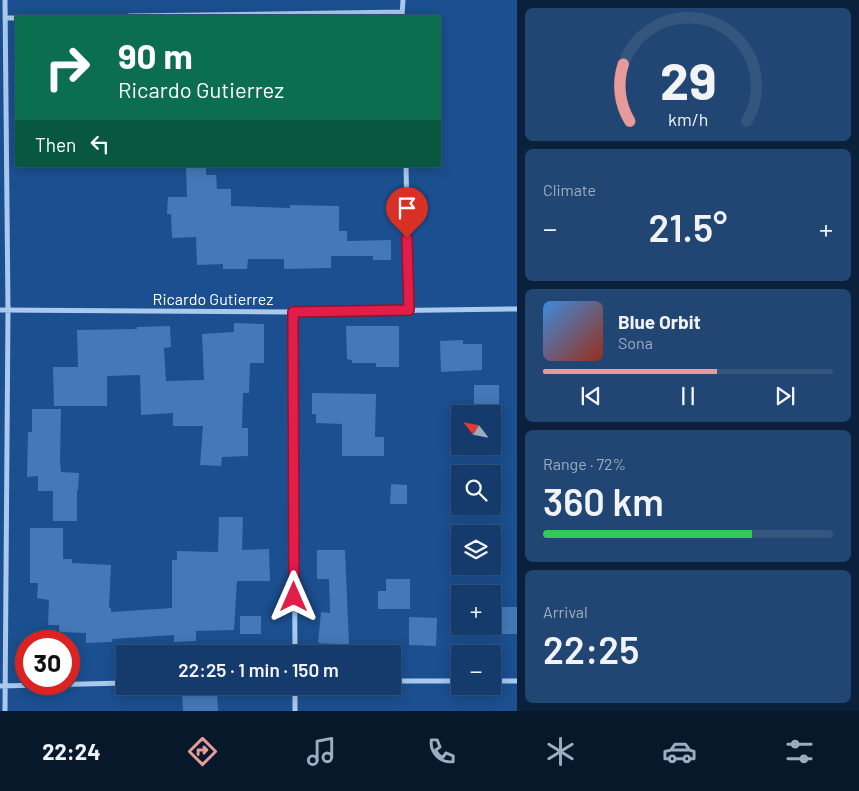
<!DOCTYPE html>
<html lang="en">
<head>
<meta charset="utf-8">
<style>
	:root { --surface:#143b6b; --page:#214673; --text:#f1f3f6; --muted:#9dadc1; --line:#33557e; --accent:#e69b98 }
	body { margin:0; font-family:Barlow,sans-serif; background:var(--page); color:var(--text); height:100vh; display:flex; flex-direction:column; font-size:19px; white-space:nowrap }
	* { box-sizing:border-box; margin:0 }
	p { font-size:16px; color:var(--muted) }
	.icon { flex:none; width:28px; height:28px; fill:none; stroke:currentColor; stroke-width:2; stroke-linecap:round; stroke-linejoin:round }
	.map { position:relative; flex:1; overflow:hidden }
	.panel { display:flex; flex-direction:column; gap:8px; padding:8px; background:#0b203b; width:342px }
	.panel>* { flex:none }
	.hud { position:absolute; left:15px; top:15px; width:426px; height:152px; border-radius:0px; box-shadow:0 2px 12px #0003,0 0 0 1px var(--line); background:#0b6e4f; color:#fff; overflow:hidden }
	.needle { width:32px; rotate:302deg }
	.fabs { position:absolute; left:451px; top:405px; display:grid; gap:10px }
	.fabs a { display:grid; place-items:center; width:50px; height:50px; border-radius:0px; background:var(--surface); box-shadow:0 2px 12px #0003,0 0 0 1px var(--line); font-size:25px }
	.speed { position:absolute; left:15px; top:630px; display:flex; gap:10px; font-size:25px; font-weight:700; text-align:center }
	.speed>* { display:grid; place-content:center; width:65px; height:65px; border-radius:50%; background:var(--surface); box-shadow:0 2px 12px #0003,0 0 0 1px var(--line); line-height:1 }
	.speed .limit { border:8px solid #d22; background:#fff; color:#111 }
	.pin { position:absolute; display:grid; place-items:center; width:42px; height:42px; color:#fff; margin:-51px -21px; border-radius:50% 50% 50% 0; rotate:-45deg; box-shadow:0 0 5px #0007 }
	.pin .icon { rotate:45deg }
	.me { position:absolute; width:55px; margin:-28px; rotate:0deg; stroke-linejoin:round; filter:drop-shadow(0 0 4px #0008) }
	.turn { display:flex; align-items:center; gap:18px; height:105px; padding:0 20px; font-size:22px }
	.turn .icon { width:65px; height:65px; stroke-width:2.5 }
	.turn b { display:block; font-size:35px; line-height:42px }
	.then { display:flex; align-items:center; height:48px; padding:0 20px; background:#0003; gap:10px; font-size:19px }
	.big { font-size:38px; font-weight:600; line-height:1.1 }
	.panel .card { flex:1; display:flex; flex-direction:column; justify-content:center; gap:8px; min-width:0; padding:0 18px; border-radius:8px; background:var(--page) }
	.panel .dial { align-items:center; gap:0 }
	.dial svg { height:130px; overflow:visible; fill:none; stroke:var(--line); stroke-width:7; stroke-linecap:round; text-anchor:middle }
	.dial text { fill:var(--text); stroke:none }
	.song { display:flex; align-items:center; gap:15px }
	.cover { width:60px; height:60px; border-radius:8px; background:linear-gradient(135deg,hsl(210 70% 55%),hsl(10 70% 35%)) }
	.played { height:5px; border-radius:2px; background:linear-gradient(90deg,var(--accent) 60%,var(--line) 60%) }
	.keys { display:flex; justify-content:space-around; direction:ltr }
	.heat { display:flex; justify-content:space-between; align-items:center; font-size:28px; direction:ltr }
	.charge { height:8px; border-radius:4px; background:linear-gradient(90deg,#34c759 72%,var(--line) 0) }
	.trip { position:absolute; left:116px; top:645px; width:285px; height:50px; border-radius:0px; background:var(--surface); box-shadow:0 2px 12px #0003,0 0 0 1px var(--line); font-weight:600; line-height:50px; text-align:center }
	.tab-bar { display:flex; height:80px; justify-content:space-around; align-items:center; background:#08182b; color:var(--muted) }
	.tab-bar .icon { width:35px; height:35px }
	.tab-bar .selected { color:var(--accent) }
	.tab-bar b { font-size:22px; color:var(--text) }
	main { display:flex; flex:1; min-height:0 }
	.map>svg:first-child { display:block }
</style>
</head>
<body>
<main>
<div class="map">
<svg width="517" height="711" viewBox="0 0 517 711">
	<rect width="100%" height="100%" fill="#1b4f8f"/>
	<path fill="#4478b7" d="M186,166H206V175H216L217,189H231V206L290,208V205L339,206V231H347V241L391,240V260H373V256H331V268L284,269V259H248L247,269H223V264L197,265L196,237L172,238L171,214H167L168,197H187Z
		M234,323L264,324V363H250L249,393H243L242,428H248V456L222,457L221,466L200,465L203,426H173V413L141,415L140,375L107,376V406H54L53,367H78L77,330L137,329V327L170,326L171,347L164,348L166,381L204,380L202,334L234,332Z
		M346,326H399V367H376V363H352V360L347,359Z
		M463,340V344H482V370L441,372L440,341Z
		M474,385H499V414H474Z
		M312,393L376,394L375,437H384V456H342V424L316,423V414H312Z
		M32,409H61L60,461L61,472L79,473L78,490H77V521H53V491H38V476L27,477L28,432H32Z
		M391,484L407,485V504H390Z
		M219,517H243L242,550L269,549L270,581H237L234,630L196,631V641L174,642V635L112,639V642L86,643V633L59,632V625H48L49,600L37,598L38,583H30V528H63V559H72V563L111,565L109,608H111V612L172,608V560H177V551L218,552Z
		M317,550H345L349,645L318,643L321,612L330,613L329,579H317Z
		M386,579H410V609H378V591H386Z
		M492,607H517V634H492Z
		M240,616H261V634H240Z
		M409,617L437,618L436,646L409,645Z
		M217,692L218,711H183L182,694Z"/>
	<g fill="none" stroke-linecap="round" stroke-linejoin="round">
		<path stroke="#a9c9ee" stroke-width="5" d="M5,0L8,310L5,711
			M129,16L402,12
			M402,16L403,0
			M5,18H16
			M406,166L409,310
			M0,310L293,312L517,309
			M293,312L295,654
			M392,681H460
			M492,681H517
			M0,686L125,683
			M295,686V711"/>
	</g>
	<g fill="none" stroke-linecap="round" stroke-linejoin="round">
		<g stroke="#92132f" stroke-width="12">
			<path id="route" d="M294,597L293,312L409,310L407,238"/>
		</g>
		<use href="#route" stroke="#e11d48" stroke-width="9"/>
	</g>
	<g text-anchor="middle" stroke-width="5" stroke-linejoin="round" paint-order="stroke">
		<g font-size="16" fill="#fff" stroke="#1b4f8f">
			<text x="213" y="305">Ricardo Gutierrez</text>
		</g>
	</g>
</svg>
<div class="fabs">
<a><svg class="needle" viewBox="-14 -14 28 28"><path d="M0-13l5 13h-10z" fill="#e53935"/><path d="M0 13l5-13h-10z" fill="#9dadc1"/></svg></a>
<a><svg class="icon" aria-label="search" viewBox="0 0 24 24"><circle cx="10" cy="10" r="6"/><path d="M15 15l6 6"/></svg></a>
<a><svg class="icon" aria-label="layers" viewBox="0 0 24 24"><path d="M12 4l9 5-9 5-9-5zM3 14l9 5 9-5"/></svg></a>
<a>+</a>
<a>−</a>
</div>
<div class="speed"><div class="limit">30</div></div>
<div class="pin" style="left:407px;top:238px;background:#d93025"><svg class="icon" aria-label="arrive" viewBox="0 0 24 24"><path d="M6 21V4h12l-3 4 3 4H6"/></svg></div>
<svg class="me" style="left:294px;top:597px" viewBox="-20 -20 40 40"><path d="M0-17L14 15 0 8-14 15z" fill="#e11d48" stroke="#fff" stroke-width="4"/></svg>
<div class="trip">22:25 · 1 min · 150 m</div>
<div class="hud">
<div class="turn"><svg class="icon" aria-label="right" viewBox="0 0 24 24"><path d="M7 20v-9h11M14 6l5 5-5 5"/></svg><div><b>90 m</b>Ricardo Gutierrez</div></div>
<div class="then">Then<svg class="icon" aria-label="left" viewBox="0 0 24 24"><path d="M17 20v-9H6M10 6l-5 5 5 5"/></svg></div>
</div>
</div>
<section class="panel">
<div class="card dial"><svg viewBox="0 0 100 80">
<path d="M14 69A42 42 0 1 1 86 69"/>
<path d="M14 69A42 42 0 0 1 10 34" stroke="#e69b98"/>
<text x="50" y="56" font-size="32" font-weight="700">29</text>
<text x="50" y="72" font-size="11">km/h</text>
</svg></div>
<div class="card"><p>Climate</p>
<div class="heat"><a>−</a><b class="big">21.5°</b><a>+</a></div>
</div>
<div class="card">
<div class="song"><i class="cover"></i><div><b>Blue Orbit</b><p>Sona</p></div></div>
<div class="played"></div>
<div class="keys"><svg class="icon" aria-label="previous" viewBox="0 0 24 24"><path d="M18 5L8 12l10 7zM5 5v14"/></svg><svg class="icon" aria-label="pause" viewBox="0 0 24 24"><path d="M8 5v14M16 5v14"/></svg><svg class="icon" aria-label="next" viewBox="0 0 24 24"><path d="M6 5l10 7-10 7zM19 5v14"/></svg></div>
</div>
<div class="card"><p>Range · 72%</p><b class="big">360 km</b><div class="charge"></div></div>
<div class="card"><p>Arrival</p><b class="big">22:25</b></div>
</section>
</main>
<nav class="tab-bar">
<b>22:24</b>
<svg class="icon selected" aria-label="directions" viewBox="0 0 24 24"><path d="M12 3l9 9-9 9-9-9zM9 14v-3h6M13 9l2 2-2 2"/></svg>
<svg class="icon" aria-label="music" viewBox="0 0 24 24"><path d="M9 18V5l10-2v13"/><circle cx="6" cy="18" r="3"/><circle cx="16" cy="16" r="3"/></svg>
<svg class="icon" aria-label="phone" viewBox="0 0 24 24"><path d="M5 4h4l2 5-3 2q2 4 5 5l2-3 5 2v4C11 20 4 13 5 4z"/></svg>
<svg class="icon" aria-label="climate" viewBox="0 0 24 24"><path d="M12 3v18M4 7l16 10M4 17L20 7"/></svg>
<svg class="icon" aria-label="car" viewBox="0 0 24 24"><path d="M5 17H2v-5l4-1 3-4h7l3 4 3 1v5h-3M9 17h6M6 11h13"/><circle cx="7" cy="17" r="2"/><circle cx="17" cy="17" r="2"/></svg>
<svg class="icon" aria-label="filters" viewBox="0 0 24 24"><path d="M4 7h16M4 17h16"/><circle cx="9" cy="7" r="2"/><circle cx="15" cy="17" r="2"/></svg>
</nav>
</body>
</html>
